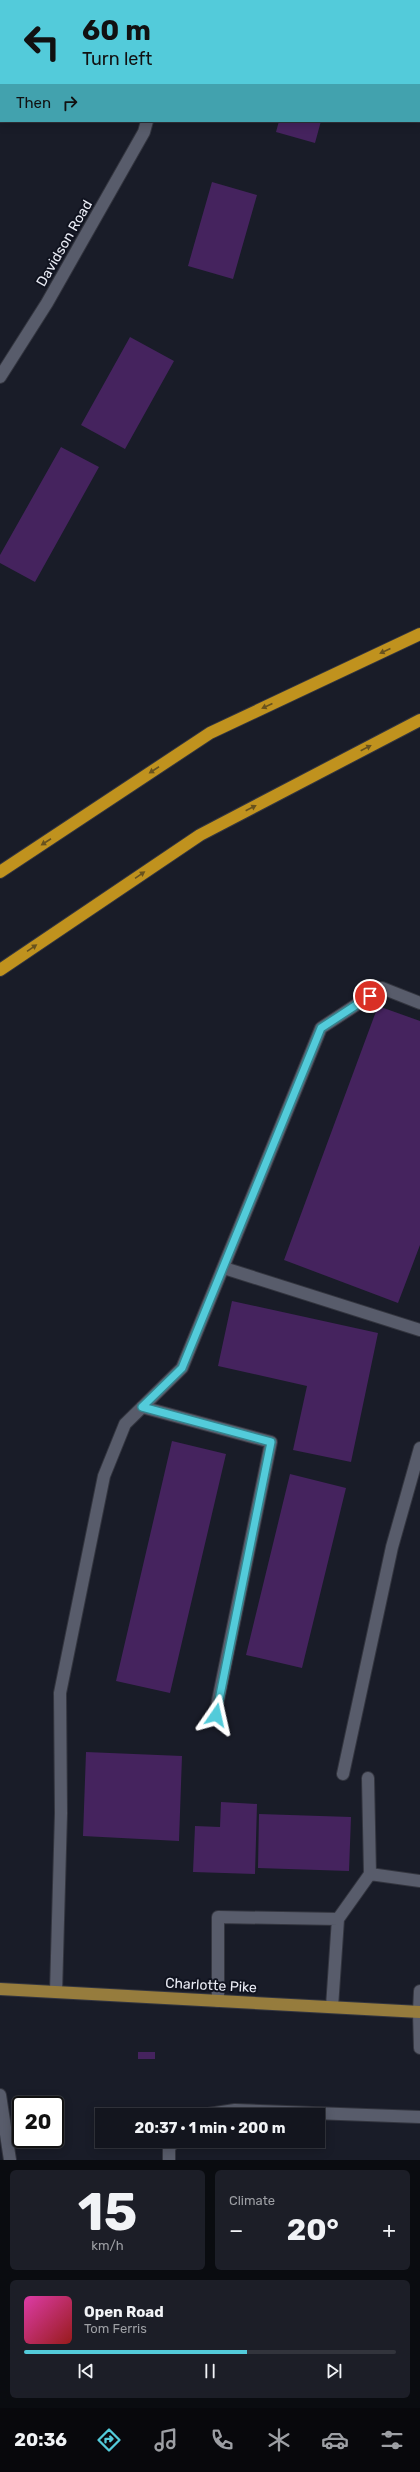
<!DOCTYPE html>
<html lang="en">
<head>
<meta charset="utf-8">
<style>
	:root { --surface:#13151e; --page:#1c1e27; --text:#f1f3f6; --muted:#9d9fa4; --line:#32343c; --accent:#53cbda }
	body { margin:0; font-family:Rubik,sans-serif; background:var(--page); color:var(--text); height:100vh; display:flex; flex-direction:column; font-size:15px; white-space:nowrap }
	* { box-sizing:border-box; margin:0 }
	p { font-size:13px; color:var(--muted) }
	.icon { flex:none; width:22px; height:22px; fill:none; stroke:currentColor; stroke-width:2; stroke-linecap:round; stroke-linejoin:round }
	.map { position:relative; height:2160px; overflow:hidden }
	.sheet { display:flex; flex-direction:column; gap:10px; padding:10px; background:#0a0c10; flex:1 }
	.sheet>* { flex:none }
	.guide { position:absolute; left:0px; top:0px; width:420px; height:122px; box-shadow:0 2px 10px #0003,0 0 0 1px var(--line); background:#53cbda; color:#111; overflow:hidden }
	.speed { position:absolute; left:12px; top:2096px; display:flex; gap:8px; font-size:20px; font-weight:700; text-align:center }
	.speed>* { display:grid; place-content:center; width:52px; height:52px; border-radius:50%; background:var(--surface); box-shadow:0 2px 10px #0003,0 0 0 1px var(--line); line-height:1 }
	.speed .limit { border:2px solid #111; border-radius:6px; background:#fff; color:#111 }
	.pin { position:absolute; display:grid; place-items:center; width:34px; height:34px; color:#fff; margin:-17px; border:2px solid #fff; border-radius:50%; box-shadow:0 1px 4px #0007 }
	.me { position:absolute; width:44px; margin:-22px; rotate:11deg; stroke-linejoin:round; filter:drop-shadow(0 0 3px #0008) }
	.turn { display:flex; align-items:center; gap:14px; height:84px; padding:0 16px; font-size:18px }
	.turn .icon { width:52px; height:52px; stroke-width:2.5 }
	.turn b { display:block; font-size:28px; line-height:34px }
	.then { display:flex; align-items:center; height:38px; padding:0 16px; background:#0003; gap:8px; font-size:15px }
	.big { font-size:30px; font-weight:700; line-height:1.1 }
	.sheet .card { flex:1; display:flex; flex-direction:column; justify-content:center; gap:6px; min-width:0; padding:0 14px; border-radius:6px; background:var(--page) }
	.sheet .dial { align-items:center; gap:0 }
	.dial b { font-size:52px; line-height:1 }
	.song { display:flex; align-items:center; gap:12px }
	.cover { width:48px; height:48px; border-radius:6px; background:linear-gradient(135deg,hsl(320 70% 55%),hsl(0 70% 35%)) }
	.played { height:4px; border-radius:2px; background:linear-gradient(90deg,var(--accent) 60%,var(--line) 60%) }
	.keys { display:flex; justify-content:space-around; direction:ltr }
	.heat { display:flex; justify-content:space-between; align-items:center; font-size:22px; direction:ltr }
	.sheet .tiles { flex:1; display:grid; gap:10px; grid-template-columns:1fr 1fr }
	.card:last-child { grid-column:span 2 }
	.trip { position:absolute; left:95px; top:2108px; width:230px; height:40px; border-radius:0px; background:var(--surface); box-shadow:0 2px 10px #0003,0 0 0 1px var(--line); font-weight:700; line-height:40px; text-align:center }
	.menu { display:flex; height:64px; justify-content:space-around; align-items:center; background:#08080c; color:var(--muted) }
	.menu .icon { width:28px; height:28px }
	.menu .on { color:var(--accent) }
	.menu b { font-size:18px; color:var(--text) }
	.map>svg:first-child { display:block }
</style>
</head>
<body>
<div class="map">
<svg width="420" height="2160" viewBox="0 0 420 2160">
	<rect width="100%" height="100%" fill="#191c28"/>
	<path fill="#45235e" d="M279,121H321L315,143L276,132Z
		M212,182L257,195L233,279L188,266Z
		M130,337L174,361L125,449L81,425Z
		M61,447L99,467L35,582L0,563V555Z
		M378,1006L420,1021V1245L398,1303L284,1260Z
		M232,1301L378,1333L351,1462L293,1450L307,1386L218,1366Z
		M172,1441L226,1454L170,1693L116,1681Z
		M290,1474L346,1488L302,1668L246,1655Z
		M86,1752L182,1756L179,1841L83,1836Z
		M221,1802L257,1804L255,1874L193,1872L195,1826L220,1827Z
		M259,1814L351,1817L349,1871L258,1868Z
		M138,2052H155V2059H138Z"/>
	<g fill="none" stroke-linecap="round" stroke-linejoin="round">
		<g stroke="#33353f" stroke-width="14">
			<path id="service" d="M224,1268L420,1330
				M142,1407L271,1442L215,1715
				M343,1774L392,1547L420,1448
				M368,1778L370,1874
				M338,1919L370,1874L420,1881
				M56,1992L61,1813L60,1693L104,1476L125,1424L182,1368L321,1028L382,988L420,1003
				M218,2001V1917L338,1919L332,2007
				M419,2012L420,2048
				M0,2095L10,2160
				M202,2115L235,2110L420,2117
				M169,2160V2149L173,2141"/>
		</g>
		<g stroke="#33353f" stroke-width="14">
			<path id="tertiary" d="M181,1V0
				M0,377L47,303L144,132L147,121
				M419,2012L420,1991"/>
		</g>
		<g stroke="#33353f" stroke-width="14">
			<path id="primary" d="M0,1989L420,2012"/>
		</g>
		<g stroke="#33353f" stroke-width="14">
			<path id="motorway" d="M0,872L210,733L420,634
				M0,970L200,835L420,720"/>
		</g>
		<use href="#service" stroke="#585c6b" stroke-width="12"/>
		<use href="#tertiary" stroke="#585c6b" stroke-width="12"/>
		<use href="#primary" stroke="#967c3d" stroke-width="12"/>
		<use href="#motorway" stroke="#c0921e" stroke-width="12"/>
	</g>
	<defs><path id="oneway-solid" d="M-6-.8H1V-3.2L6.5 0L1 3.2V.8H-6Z"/></defs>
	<g fill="#68521e">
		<use href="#oneway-solid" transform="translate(385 651) rotate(155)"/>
		<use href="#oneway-solid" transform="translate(267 706) rotate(155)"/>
		<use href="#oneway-solid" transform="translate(366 748) rotate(-27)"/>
		<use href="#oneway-solid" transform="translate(154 770) rotate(147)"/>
		<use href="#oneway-solid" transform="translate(251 808) rotate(-27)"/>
		<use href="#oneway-solid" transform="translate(46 842) rotate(147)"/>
		<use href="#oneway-solid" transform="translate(140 875) rotate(-34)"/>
		<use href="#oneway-solid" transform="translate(32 948) rotate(-34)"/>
	</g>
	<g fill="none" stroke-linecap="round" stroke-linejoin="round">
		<g stroke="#36848e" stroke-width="10">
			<path id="route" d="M216,1715L271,1442L142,1407L182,1368L321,1028L370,996"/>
		</g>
		<use href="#route" stroke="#53cbda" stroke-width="7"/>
	</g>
	<g text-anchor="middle" stroke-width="4" stroke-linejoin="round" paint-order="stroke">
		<g font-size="14" fill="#eaecf5" stroke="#10131f">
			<text transform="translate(64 243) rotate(-60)" y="5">Davidson Road</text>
			<text transform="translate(211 1985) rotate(3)" y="5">Charlotte Pike</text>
		</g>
	</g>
</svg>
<div class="speed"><div class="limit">20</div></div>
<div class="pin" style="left:370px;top:996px;background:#d93025"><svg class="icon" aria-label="arrive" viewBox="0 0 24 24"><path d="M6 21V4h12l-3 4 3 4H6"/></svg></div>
<svg class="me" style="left:216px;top:1715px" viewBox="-20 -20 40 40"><path d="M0-17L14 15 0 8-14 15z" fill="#53cbda" stroke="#fff" stroke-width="4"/></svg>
<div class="trip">20:37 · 1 min · 200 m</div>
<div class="guide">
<div class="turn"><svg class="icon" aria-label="left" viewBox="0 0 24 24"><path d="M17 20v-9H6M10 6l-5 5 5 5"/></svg><div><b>60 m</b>Turn left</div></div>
<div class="then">Then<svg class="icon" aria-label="right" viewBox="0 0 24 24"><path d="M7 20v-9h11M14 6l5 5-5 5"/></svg></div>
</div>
</div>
<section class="sheet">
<div class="tiles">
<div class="card dial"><b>15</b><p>km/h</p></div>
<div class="card"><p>Climate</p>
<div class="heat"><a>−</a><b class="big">20°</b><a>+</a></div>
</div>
<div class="card">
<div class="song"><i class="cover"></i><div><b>Open Road</b><p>Tom Ferris</p></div></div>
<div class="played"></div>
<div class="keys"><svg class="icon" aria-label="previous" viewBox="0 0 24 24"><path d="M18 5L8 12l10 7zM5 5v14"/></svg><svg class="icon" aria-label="pause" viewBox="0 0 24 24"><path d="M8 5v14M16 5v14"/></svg><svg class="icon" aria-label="next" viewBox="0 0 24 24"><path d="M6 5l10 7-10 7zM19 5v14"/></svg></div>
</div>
</div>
</section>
<nav class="menu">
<b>20:36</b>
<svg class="icon on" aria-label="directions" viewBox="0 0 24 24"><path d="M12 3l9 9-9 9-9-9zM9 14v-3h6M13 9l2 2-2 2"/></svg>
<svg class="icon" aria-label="music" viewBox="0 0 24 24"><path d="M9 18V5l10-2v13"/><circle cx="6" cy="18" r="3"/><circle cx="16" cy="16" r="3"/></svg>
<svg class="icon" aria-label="phone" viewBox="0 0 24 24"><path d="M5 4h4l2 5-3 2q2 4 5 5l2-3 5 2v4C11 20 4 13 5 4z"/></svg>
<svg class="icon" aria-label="climate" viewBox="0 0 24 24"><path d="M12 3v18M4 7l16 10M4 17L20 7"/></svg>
<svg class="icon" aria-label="car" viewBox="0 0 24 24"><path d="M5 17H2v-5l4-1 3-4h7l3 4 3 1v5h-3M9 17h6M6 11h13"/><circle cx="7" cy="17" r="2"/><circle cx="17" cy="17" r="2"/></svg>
<svg class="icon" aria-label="filters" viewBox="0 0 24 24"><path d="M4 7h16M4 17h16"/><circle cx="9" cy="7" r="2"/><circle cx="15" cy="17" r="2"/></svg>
</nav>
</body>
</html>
